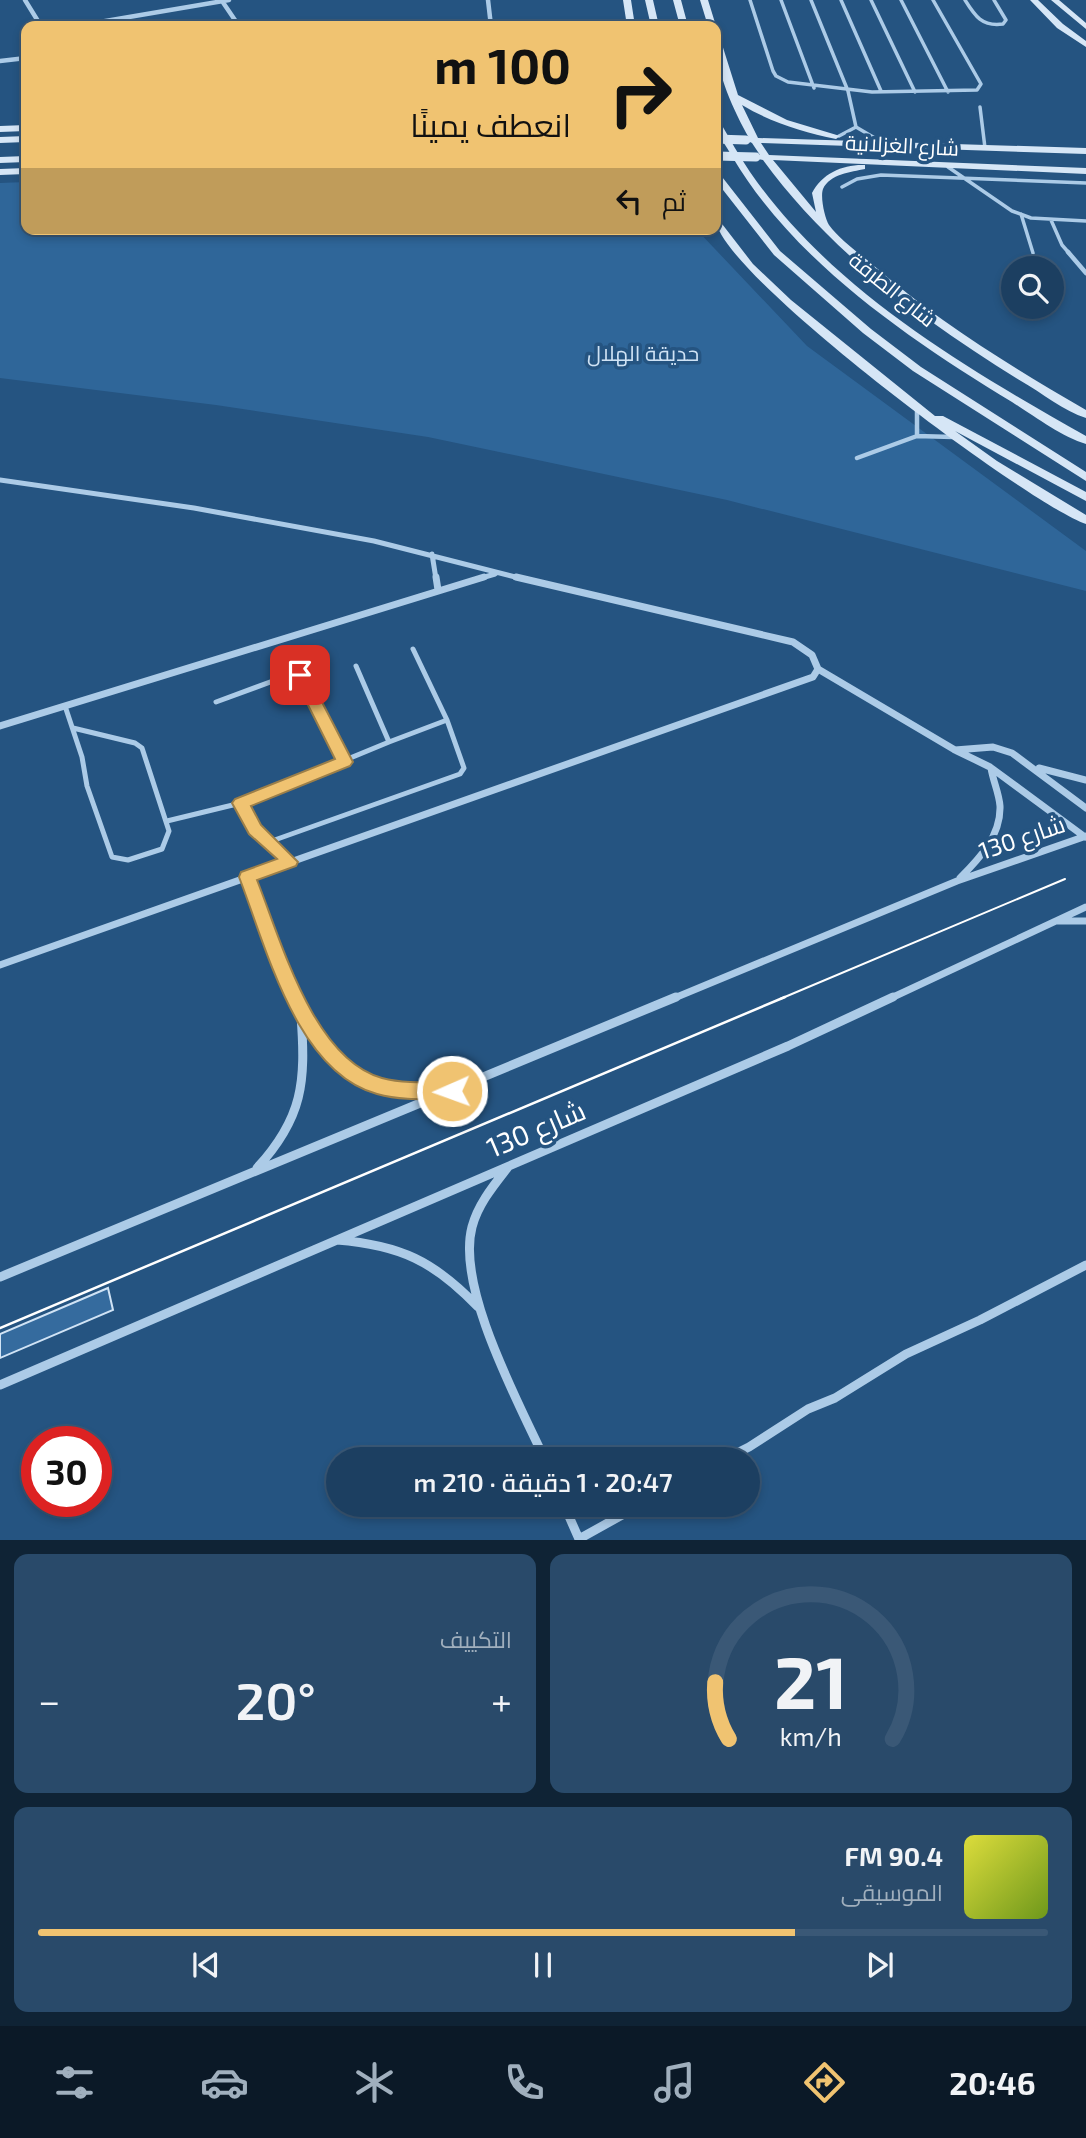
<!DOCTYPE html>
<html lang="ar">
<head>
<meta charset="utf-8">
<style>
	:root { --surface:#1c3f61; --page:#294a6a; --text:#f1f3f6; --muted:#a0afbd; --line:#3a5876; --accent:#f0c371 }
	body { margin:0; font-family:"Exo 2",Cairo,sans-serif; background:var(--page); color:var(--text); direction:rtl; height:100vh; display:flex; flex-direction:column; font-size:26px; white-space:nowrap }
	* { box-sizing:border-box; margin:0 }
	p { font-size:23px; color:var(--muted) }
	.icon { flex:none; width:38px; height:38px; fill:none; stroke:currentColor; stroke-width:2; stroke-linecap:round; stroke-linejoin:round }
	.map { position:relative; height:1540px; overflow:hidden; direction:ltr }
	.sheet { display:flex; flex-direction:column; gap:14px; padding:14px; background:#0f2335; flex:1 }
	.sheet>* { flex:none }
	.hud { position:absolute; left:21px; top:21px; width:700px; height:214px; border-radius:14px; box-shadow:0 4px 10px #0003,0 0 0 2px var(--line); direction:rtl; background:#f0c371; color:#111; overflow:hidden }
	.tools { position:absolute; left:1001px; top:256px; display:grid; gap:14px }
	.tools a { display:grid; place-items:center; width:63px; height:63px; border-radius:50%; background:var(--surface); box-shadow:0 4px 10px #0003,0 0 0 2px var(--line); font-size:35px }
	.speed { position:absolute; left:21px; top:1426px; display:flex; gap:14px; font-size:35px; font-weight:700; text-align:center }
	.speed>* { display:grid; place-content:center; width:91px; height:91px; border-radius:50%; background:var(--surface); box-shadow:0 4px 10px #0003,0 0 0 2px var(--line); line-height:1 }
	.speed .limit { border:10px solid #d22; background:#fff; color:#111 }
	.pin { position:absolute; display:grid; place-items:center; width:60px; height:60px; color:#fff; margin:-30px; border-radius:14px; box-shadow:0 4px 10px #0006 }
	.me { position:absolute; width:77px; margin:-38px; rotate:268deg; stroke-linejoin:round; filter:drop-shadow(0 0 5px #0008) }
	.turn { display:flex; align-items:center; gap:24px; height:147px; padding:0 35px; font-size:32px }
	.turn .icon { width:91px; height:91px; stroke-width:2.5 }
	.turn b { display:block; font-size:49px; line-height:60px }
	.then { display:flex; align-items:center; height:66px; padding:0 35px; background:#0003; gap:14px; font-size:26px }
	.big { font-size:52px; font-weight:600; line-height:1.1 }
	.sheet .widget { flex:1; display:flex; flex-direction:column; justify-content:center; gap:10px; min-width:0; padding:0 24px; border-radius:14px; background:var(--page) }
	.sheet .dial { align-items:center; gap:0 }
	.dial svg { height:182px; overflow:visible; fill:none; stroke:var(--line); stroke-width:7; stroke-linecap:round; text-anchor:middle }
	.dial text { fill:var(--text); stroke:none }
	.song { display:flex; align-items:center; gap:21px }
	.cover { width:84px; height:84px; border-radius:10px; background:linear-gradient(135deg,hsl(60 70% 55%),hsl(80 70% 35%)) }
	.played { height:7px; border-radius:4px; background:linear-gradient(90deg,var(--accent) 75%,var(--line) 75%) }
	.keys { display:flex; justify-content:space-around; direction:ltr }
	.heat { display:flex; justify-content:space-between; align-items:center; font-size:38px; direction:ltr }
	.sheet .tiles { flex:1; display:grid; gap:14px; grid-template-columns:1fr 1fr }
	.widget:last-child { grid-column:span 2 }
	.trip { position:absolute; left:326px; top:1447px; width:434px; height:70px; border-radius:35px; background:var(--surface); box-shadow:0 4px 10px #0003,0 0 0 2px var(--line); font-weight:600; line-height:70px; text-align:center; direction:rtl }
	.tabs { display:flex; height:112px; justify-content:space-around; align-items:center; background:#0b1927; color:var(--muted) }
	.tabs .icon { width:49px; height:49px }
	.tabs .selected { color:var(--accent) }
	.tabs b { font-size:32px; color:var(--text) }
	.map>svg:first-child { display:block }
</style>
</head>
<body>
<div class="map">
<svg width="1086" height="1540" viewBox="0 0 1086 1540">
	<rect width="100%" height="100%" fill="#255481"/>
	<path fill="#2f6699" d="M26,182V229H696L807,346L1086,551V591L727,500L428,437L216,405L0,378V183Z"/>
	<path fill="#356b9e" stroke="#d0e3f5" stroke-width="2" d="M108,1288L113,1310L0,1358V1334Z"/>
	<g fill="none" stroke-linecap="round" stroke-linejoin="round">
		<path stroke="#accbe7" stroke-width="3.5" d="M750,0L773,71L776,76L788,82L872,92L977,90L981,84L933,0
			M781,0L814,88
			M811,0L848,91L856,127L885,144
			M841,0L881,91
			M871,0L915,92
			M901,0L948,92
			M965,0C975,16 982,27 1003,24L1006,20L994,0
			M980,107L985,148
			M839,136L856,127
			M948,167L1012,211L1031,218L1086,221
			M842,187L857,179L881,175L1086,183
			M1021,214L1033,253
			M1051,220L1062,245L1069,253"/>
		<path stroke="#accbe7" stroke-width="4.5" d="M1068,252L1086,273
			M917,408V436
			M857,458L917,436L953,437"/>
		<path stroke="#accbe7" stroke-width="5" d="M413,649L447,720
			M216,702L292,674L300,675L345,762
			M65,706L82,757L87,786L112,857L128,860L162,849L169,831L142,748L135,743L73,728
			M167,821L241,803
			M269,842L460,774L464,768L447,720L389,742
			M290,862L255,829L241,803L389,742L356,666"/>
		<path stroke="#accbe7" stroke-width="4.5" d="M25,0L41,26
			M488,0L491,26
			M222,1L239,26
			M76,26L229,0
			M0,61L26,58"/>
		<path stroke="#accbe7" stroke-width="5" d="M0,480L194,508L374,541L523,579
			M432,554L436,579
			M478,579L495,574"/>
		<path stroke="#accbe7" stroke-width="7" d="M436,577L438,590
			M818,669L955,750L990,767L1085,837
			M0,726L484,577
			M955,750L993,747L1012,753L1086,808
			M1039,768L1086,780
			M247,877L295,999
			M960,878C979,859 1001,836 1000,806C999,793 993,781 991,768
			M1057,921H1086
			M0,965L813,677L818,669L812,655L793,642L516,577
			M672,999L957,881L1086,836
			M889,999L1086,907"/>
		<path stroke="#accbe7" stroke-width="9" d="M294,997C330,1063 365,1097 444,1091
			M508,1167C494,1185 478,1204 472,1227C456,1288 519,1403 545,1460
			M257,1168C303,1118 306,1082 301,1016
			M337,1240C400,1245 434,1261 478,1307
			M0,1277L676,997
			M0,1385L788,1046L893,997
			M723,1460L749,1447L808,1409L835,1398L906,1354L980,1320L1086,1265
			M564,1505L579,1539L640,1505"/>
		<path fill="#d6e6f6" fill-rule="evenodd" d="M623,0H631L635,26H627Z
			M645,0H653L659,26H651Z
			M673,0H681L688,26H680Z
			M700,0H708L716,26H708Z
			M1030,0H1038L1063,24L1086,41V47L1057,28Z
			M1051,0H1059L1086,23V29Z
			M716,36L720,38L738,95L787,120L840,136L836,139C803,132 772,123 742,105L758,138L1086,148V154L761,143L769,155L1086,168V174L773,160L816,212L812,193C822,173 844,164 865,165V169C851,172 830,174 823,189C820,197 825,219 829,225C840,240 859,253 873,265C938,322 1012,367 1086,410V418C1064,411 1042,393 1021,381C925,322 830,252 763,160L758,159L757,157L760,155L752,143L746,140L749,138C733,109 714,69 716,36Z
			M716,120L720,122C730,139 739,156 750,172C832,290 964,367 1086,436V444C1062,437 1034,416 1012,402C910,340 795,262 733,158C726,145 716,134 716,120Z
			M26,125V131L0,132V126Z
			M26,136V142L0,143V137Z
			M26,156V162L0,163V157Z
			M26,168V174L0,175V169Z
			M716,172L719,173L780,251L871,329L921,367L1086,472V481L913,371L863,333L774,255L716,181Z
			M716,219L719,220L753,264L791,300L935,416H943L1086,492V501L955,431L997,461L1086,515V524C1029,505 714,270 716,219Z"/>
		<path stroke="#fff" stroke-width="2" d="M780,999L1065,879"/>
		<path stroke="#fff" stroke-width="2.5" d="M0,1328L785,997"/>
		<path stroke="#d6e6f6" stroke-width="9" d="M716,139L746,140
			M716,156L756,157"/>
	</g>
	<path fill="#f0c371" stroke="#9c7f49" stroke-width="2" d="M300,670L308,675L353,762L350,766L251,806L261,825L298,862L296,866L257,880C281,940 313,1059 382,1078C405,1084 429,1082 452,1082L458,1084L461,1091L458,1097L452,1099C427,1099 402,1101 377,1094C296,1072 266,946 239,877L241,872L277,859L249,834L232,803L235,799L335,759L293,675Z"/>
	<g text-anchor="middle" stroke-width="7" stroke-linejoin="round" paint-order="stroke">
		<g font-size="21" fill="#fff" stroke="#255481">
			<text transform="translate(902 146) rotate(3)" y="7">شارع الغزلانية</text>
			<text transform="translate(892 290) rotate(39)" y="7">شارع الطرفة</text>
		</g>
		<g font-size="21" fill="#d0e3f5" stroke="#255481">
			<text x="643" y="361">حديقة الهلال</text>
		</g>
		<g font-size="24" fill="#fff" stroke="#255481">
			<text transform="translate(1022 838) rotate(-19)" y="8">شارع 130</text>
		</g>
		<g font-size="28" fill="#fff" stroke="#255481">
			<text transform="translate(536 1129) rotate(-23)" y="10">شارع 130</text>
		</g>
	</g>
</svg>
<div class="tools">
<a><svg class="icon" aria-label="search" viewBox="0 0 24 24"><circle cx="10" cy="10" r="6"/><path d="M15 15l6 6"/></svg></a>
</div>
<div class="speed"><div class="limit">30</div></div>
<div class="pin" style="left:300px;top:675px;background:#d93025"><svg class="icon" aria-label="arrive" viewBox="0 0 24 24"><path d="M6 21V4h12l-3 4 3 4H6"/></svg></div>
<svg class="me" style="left:452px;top:1091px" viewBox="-20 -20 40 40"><circle r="17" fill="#f0c371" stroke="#fff" stroke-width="3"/><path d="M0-11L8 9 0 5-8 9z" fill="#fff"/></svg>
<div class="trip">20:47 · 1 دقيقة · 210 m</div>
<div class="hud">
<div class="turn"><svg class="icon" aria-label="right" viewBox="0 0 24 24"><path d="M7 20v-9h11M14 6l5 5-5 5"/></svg><div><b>100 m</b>انعطف يمينًا</div></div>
<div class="then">ثم<svg class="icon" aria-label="left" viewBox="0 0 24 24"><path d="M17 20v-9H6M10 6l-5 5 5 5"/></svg></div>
</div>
</div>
<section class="sheet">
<div class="tiles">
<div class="widget dial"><svg viewBox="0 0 100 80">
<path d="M14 69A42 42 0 1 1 86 69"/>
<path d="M14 69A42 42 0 0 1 8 44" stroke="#f0c371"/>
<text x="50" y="56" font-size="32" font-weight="700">21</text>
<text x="50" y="72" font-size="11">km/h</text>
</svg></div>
<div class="widget"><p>التكييف</p>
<div class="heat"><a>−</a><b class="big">20°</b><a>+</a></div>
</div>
<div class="widget">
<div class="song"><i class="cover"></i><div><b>90.4 FM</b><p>الموسيقى</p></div></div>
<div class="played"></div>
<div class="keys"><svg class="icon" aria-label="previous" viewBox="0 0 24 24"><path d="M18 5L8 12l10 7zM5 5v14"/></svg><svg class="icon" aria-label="pause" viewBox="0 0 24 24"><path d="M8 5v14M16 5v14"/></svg><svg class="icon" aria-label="next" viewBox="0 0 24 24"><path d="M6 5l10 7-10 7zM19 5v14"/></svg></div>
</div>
</div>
</section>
<nav class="tabs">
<b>20:46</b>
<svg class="icon selected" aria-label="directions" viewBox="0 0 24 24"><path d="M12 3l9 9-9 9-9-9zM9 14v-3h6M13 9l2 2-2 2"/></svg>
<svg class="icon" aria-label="music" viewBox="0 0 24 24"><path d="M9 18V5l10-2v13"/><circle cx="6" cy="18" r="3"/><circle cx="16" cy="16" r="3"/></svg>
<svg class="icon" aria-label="phone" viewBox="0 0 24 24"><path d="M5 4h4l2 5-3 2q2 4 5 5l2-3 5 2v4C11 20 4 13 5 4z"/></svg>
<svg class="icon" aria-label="climate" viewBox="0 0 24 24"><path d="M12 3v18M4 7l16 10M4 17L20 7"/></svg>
<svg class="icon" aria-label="car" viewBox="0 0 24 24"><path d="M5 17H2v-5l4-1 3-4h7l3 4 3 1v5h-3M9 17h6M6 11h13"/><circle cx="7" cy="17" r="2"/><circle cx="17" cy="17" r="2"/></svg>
<svg class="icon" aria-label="filters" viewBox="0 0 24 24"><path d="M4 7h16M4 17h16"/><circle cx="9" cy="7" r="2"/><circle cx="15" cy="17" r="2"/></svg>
</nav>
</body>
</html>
